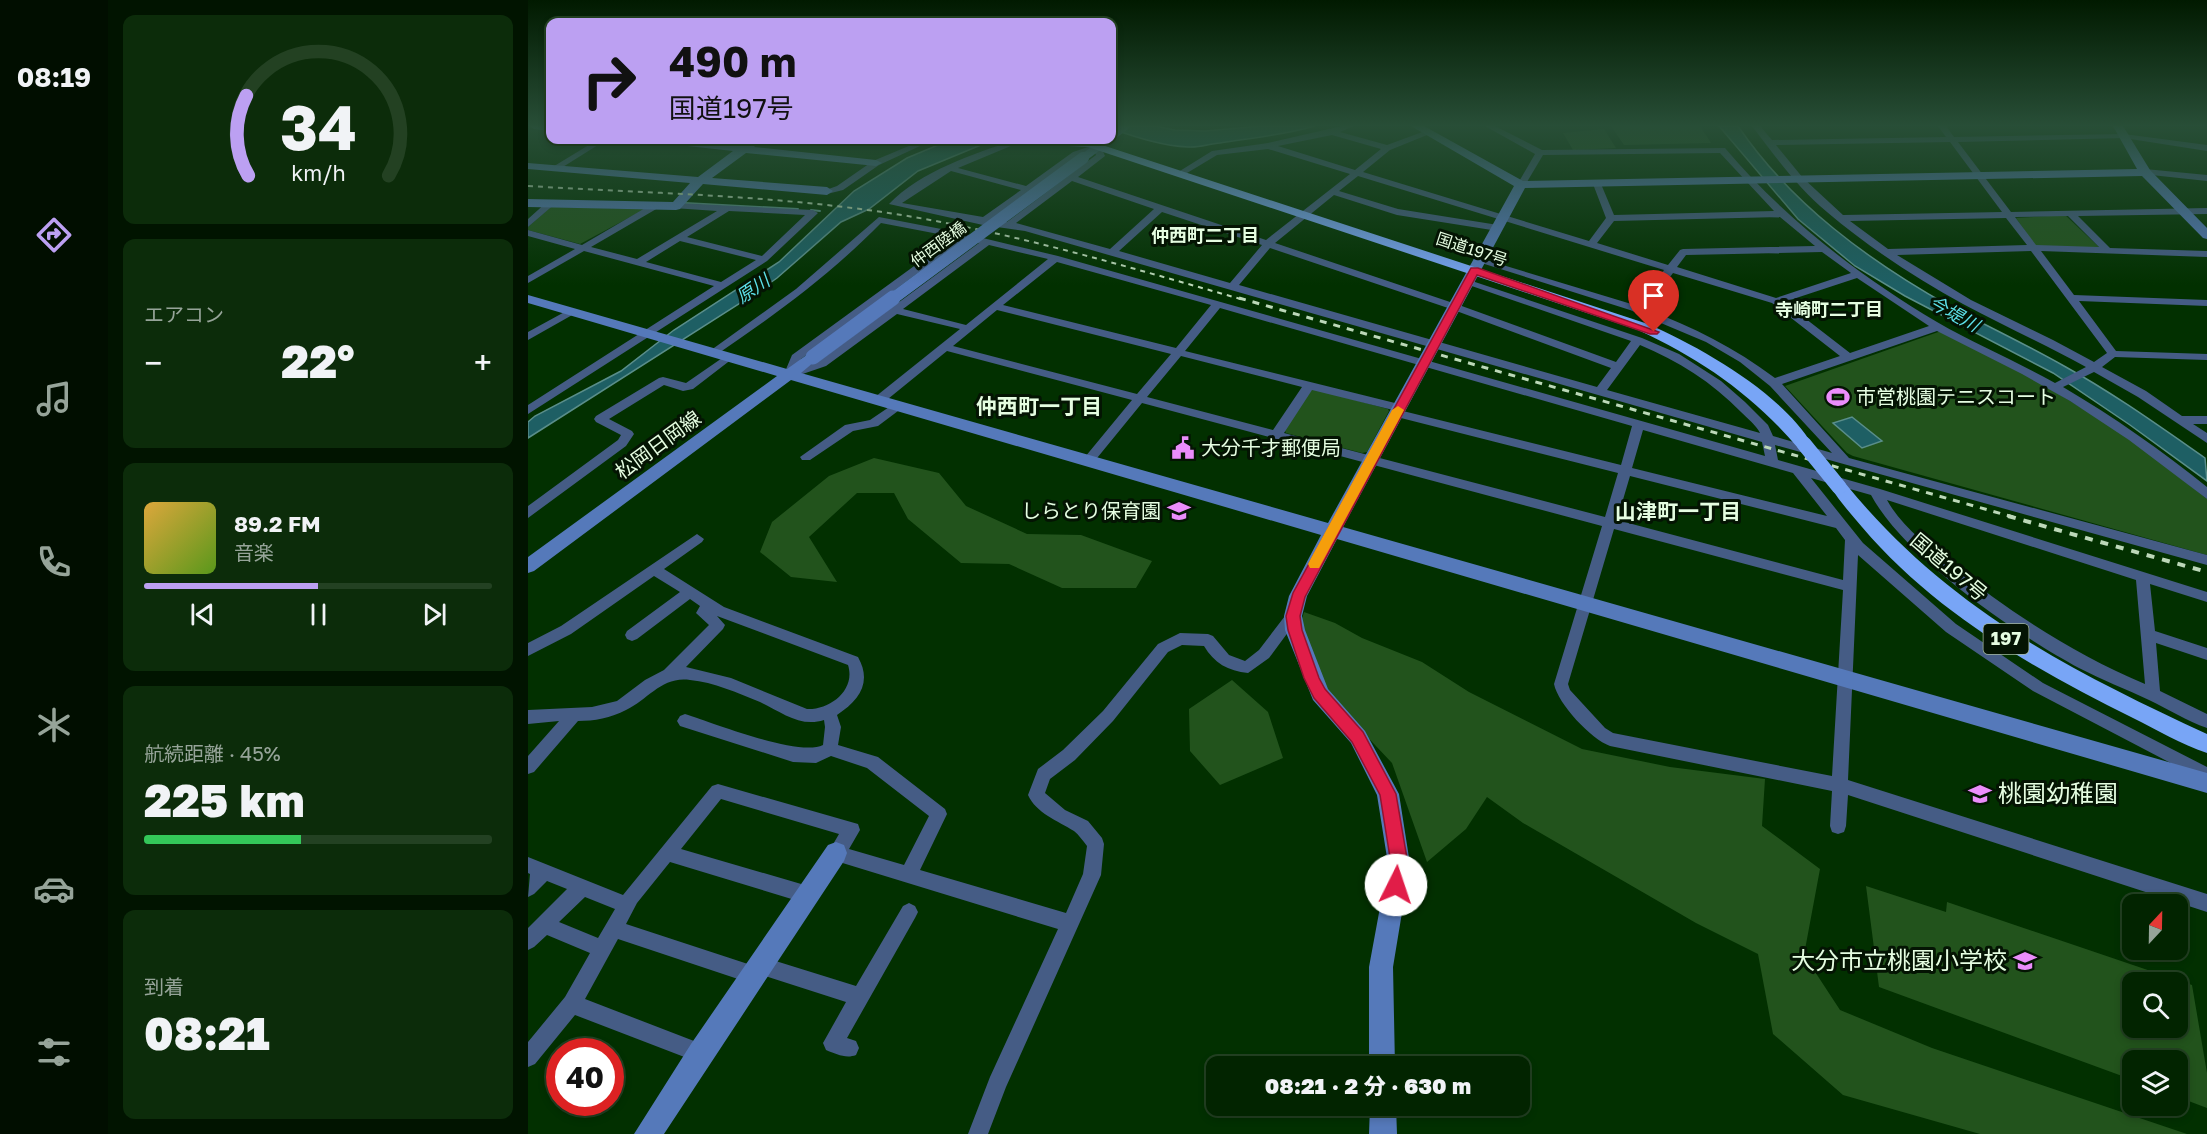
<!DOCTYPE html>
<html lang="ja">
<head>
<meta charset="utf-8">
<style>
	:root { --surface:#022400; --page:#0c2c0a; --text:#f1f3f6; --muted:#96a499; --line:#234122; --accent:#bca0f2 }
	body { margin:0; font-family:"Golos Text","Noto Sans JP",sans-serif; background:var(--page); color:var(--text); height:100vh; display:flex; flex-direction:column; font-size:22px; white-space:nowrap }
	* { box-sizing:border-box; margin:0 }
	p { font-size:20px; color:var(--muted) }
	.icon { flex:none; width:33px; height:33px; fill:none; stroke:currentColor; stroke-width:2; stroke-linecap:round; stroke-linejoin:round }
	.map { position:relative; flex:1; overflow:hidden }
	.drawer { display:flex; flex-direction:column; gap:15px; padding:15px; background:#011400; width:420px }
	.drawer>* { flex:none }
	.top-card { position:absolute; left:18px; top:18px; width:570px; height:126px; border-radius:12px; box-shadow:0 3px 9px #0003,0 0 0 2px var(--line); background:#bca0f2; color:#111; overflow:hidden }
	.needle { width:39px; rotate:22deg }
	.tools { position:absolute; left:1594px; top:894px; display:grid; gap:12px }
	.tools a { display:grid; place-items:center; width:66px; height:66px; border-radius:12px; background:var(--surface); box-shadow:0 3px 9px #0003,0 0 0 2px var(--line); font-size:30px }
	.speed { position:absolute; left:18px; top:1038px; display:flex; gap:12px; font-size:30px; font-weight:700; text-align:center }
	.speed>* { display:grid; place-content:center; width:78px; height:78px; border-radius:50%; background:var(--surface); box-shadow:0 3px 9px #0003,0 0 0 2px var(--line); line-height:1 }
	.speed .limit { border:9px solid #d22; background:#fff; color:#111 }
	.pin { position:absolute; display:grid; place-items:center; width:51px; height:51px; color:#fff; margin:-62px -26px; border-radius:50% 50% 50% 0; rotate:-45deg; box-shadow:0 0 6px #0007 }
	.pin .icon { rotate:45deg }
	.me { position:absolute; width:66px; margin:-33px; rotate:4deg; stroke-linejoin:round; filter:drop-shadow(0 0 4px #0008) }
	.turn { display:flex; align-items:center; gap:21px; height:126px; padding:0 24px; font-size:27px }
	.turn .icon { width:78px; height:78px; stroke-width:2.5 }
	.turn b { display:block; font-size:42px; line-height:51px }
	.big { font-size:45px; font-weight:800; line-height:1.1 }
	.drawer .card { flex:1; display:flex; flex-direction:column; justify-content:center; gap:9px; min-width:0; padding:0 21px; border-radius:12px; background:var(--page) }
	.drawer .dial { align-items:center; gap:0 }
	.dial svg { height:156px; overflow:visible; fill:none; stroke:var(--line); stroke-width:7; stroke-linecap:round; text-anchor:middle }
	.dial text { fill:var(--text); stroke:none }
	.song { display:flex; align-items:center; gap:18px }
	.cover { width:72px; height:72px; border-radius:9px; background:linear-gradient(135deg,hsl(40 70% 55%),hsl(90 70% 35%)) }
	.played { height:6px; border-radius:3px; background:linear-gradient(90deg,var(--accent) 50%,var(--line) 50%) }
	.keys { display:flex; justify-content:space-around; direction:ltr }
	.heat { display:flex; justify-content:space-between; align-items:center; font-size:33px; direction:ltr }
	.charge { height:9px; border-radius:4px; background:linear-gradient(90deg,#34c759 45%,var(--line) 0) }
	.trip { position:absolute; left:678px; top:1056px; width:324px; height:60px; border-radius:12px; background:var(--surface); box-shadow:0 3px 9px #0003,0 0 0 2px var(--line); font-weight:800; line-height:60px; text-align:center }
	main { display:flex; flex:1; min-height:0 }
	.tabs { display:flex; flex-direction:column; width:108px; justify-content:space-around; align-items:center; background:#010e00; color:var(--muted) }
	.tabs .icon { width:42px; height:42px }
	.tabs .on { color:var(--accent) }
	.tabs b { font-size:27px; color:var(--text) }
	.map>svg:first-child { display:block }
</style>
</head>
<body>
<main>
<nav class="tabs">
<b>08:19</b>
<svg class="icon on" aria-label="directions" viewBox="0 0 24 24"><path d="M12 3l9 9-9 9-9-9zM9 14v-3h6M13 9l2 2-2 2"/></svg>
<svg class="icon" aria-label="music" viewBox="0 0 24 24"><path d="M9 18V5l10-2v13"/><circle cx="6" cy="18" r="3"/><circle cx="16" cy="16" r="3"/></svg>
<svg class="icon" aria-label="phone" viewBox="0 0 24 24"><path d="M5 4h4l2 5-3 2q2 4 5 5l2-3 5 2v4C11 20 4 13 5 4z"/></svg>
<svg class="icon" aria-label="climate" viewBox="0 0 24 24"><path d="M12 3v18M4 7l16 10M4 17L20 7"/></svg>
<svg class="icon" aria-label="car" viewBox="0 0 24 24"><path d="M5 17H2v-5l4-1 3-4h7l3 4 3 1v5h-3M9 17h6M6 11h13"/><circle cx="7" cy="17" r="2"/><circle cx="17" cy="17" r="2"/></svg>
<svg class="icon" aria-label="filters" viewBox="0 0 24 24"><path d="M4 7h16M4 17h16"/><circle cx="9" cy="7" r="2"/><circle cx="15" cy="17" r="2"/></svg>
</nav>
<section class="drawer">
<div class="card dial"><svg viewBox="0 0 100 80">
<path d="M14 69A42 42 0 1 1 86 69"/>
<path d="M14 69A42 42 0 0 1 13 28" stroke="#bca0f2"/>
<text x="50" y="56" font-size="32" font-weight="700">34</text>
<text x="50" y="72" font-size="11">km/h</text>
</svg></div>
<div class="card"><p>エアコン</p>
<div class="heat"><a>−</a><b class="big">22°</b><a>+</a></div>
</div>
<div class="card">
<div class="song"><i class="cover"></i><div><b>89.2 FM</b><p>音楽</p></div></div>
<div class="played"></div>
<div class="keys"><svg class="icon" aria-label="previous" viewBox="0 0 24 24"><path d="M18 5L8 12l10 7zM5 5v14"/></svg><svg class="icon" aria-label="pause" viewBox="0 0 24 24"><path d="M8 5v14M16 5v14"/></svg><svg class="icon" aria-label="next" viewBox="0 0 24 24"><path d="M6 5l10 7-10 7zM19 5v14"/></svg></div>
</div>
<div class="card"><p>航続距離 · 45%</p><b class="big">225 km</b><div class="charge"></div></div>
<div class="card"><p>到着</p><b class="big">08:21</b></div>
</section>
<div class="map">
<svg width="1679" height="1134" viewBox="0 0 1679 1134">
	<rect width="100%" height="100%" fill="#023000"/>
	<path fill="#22531c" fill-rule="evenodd" d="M1083,126H1172L1183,143L1096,145Z
		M1076,129L1088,148L1045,150L1035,133Z
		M23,207L117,209L52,244L0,230V227Z
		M1537,215L1571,247L1570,248L1512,247L1507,245L1488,218Z
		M1413,331L1498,374L1598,435L1679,499V555L1325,456L1319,453L1257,386Z
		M786,389L860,409L861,411L839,452L834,453L758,433L756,429L781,391Z
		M346,458L411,473L438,506L499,534L553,535L624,561L608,588H534L481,564L433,563L380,519L366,493H329L281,537L309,582L263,577L232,552L244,522L301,476Z
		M776,612L807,623L834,638L894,662L941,692L1054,749L1142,767L1237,779L1234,826L1292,869L1276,955L1312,1010L1404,1048L1659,1134H1452L1315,1095L1245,1034L1230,954L1168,923L995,823L959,797L938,829L899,862L864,763L812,708L782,666L772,626Z
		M704,680L740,712L755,758L692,785L662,751L661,709Z
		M1338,886L1418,912L1419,902L1664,985L1679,1073V1108L1650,1097V1060H1605V1080L1351,987ZM1605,982H1650V1028H1605Z"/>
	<path fill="#1e5f64" stroke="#5a8e8a" stroke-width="1.5" d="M584,126H627L647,130L677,131L734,126H787C756,135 724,138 692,143C680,144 672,148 660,147C634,146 608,137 584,129Z
		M1191,126H1210C1263,204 1341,261 1423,307C1461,327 1499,345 1536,366C1585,393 1631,426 1677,458L1679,481L1602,425L1525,373L1377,296L1327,266L1270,219Z
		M422,140H465L390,171L341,209L313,222L249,278L225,295L0,438V422L7,416L93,371L146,330L251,262L326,191L379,158Z
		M1324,417L1354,441L1334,448L1305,423Z"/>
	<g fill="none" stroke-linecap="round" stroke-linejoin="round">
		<path stroke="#5a8e8a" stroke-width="2" d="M157,203L270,209
			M283,210L292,211"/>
		<path fill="#455c85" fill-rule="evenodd" d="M814,126H826L812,132L859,145L897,131L904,133L862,150L835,172L1061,241L1078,218L1065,184L1069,181L1073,184L1086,215L1246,211L1192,153L1015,155L996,187H990L989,185L1007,154L957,126H967L1014,150L1197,148C1256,218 1330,275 1409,322C1447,344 1488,361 1527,383L1558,367C1518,345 1476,326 1435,304C1388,278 1340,247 1299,212C1270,188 1246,155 1224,126H1232L1244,140L1418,137L1410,126H1418L1426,137L1596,134L1679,145V151L1596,138L1430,142L1483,212L1679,208V214L1550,216L1582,248L1679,251V257L1513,251L1546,295L1679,300V306L1551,301L1588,351L1679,354V360L1587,357L1574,367L1618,391L1654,416H1679V424H1665L1679,433V443L1610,397L1566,372L1535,387C1586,417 1633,450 1679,487V499L1601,440L1542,401L1494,374L1409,331L1254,384L1321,458L1679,555V565L1247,445L1250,460L1352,489L1679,592V602L1622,584L1627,631L1679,648V660L1628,643L1632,691L1679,714V728C1659,721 1640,709 1621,700C1598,689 1574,680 1551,668C1488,634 1377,558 1343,495L1283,478L1335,543L1428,624L1515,683L1679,767V782L1505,691L1418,632L1330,555L1320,780L1679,894V912L1320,795L1318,826L1316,832L1310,834L1304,832L1302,826L1304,791L1082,746C1063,739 1030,704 1026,684L1074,526L614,403L565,463L561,464L555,460L557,457L604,400L419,351L355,403H347V397L432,329L369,314L298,366L263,378L258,376L256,374L264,355L426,237L353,223C303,274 247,315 188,355L184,356L179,353L268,289L351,217L434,233L530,256L1237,456L1234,442L497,231L455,225L361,204C393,171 445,154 487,140L495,141L430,168L498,186L545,152L569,144L572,145L577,156L550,177L738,240L822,174L740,149L689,155L654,176L647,174L684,151L740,143ZM804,135L853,149L827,170L750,146ZM1422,142L1474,212L1315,215L1275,178L1248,145ZM566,151L568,155L479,222L465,219L551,156ZM423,171L493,190L455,217L374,203ZM830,176L1136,270L1110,306L955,259L947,261L1102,310L1178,342L1212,362L1242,386L1304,453L1245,436L1240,425L1217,402L1193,381L1151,354L1114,338L944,281H936L935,283L1103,341L1088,362L931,305L747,243L806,195L869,215L970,231L975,228L970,225L870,209L811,191ZM544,181L626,209L582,249L488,223ZM634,212L734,245L702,283L591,251ZM1540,216L1571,247L1508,245L1487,217ZM1252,217L1287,246L1155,249L1152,250L1140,265L1069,243L1086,221ZM1478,218L1499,245L1360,249L1322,221ZM436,239L451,243L290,362L270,368L273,359ZM461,245L520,259L438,325L375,309ZM742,248L923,309L1083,368L1069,387L711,285ZM1503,251L1579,353L1566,362L1525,340L1443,300L1369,255ZM1294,252L1323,273L1248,298L1149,267L1158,255ZM529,262L683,305L648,348L475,305ZM1145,273L1244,303L1312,356L1247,378C1207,348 1165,327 1118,309ZM1329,278L1401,326L1322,353L1256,302ZM692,308L1104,426L1093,465L875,411L877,408L875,405L657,351ZM469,310L643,354L609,394L425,346ZM1112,345C1150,361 1184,382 1213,412C1219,418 1228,425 1232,433L1079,390ZM653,356L774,387L745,430L619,397ZM784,390L865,410L863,413L869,417L1090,473L1077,517L756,433ZM1115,430L1265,473L1299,516L1104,468ZM1102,476L1308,528L1317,540L1315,580L1089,520ZM1359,500L1608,580L1617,684C1546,654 1483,613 1423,565C1400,546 1373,526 1359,500ZM1086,529L1315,590L1304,776L1085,733L1077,728L1042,690L1040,684Z
			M69,140H78L30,170L23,168Z
			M395,140H405L351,165L315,190L299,194L295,191L309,186L345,161Z
			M1617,169L1679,175V181L1614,174L1613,172Z
			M20,201L28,203L0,227V219Z
			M148,203L285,210L290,213L239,261L0,414V405L186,286L56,251L0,283V276L47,249L0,236V230L54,245L124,204H130V208L63,247L109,259L189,211L145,208V204ZM201,211L277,215L234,256L159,237ZM152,241L228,260L193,282L118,262Z
			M42,309L47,312L46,314L0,340V332Z
			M200,354L205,357L204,359L165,389L155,391L136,385L81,419L104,431L106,434L98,446L0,518V506L90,440L93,435L68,422L66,419L68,416L131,378L135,377L158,383Z
			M370,401L376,405L374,408L350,426L325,431L282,460H274L272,457L317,425L342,420Z
			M169,534L176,539L174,542L136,569L196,607L330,657C344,682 332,700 309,715L313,727L310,745L350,757L417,809L419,814L392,870L538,913L555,874L559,846C555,841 551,835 546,831C530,821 508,813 500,795L510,769L535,750L575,711L630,644L652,633L680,634L685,636L701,655L717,661L731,650L760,612H770L772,616L741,658L720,673C700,671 686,663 676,646L654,645L640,652L585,721L547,760L522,779L517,793L537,810L560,821L574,838L576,844L573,875L478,1087L460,1134H440L462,1077L530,929L308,861L302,859L300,853L311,834L193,799L153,849L280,886L286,889L289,895L286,901L280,904L142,862L109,903L98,924L223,965L226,959L232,956L328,986L375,906L381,903L387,906L390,912L387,918L319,1038L328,1041L331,1048L328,1055C318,1059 308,1054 298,1050L295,1043L318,1002L234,975L232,982L225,984L90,939L57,999L179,1046L182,1053L179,1060L172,1063L47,1015L7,1064L0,1067V1042L37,997L62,953L19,935L6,947L0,950V928L39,889L19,881L6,894L0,897L2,874L0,873V857L95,895L184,786L190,784L330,824L332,830L321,849L376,865L401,816L339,768L303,756L288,763L265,762L152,726L149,721L152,716L157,714C186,723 270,757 295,745L297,727L296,720C272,728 252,711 232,702C209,693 186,682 162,680C134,676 121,699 98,710C83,718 66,721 50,721L6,772L0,774V756L31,721L0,724V710L64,707L89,701L117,680L136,670L181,625L168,613L172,606L162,599L109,639L104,641L99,639L97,635L99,631L152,592L126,576L43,634L0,656V643L33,626ZM189,616L320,665C328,690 302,710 279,709L203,678L158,667L195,629L197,625ZM57,897L87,909L70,938L31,922Z"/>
		<path fill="#5579ba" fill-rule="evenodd" d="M1,126H22V131L6,129Z
			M592,126H604L559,160H551V156L573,140H584V132Z
			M883,126H896L995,181L1609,169L1585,126H1595L1622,170L1679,228V239L1675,238L1614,176L997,188L815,527L1679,773V793L809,539L779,596L774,616L777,630L800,689L837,731L871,794L882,864L865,967L867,1066H841V967L860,864L849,795L823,743L785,700L757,630L756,616L761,596L793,535L263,380L6,571L0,573V557L249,376L0,303V295L259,369L280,354H290L292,357L273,373L800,523L986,186Z
			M126,140H159L214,145L222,140H233L226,147L348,160L354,163L348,166L218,153L184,178L299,187L305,191L299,195L175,184L152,209L148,210L0,207V199L145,202L162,183L0,169V163L170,177L205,151L132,143Z
			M308,842L316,845L319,853L316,861L136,1134H106L163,1044L300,845Z
			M842,1106H868L869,1134H841Z"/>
		<path fill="#78a5f6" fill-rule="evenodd" d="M476,140H549L565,142L1120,324C1174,348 1252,392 1284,444L1282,448H1270C1225,395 1173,359 1110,330L560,147L482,143Z
			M1311,481L1317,483C1418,607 1537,668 1679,734V753C1653,744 1629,730 1605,718C1506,669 1406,612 1334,527C1323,514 1311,501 1303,487L1305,483Z"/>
		<path stroke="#bcd8b8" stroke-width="2" stroke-dasharray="5 5" stroke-linecap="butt" d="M0,186C118,193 237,195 354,212C477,230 597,266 716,300"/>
		<path stroke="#bcd8b8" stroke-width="3" stroke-dasharray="7 7" stroke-linecap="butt" d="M711,298L1485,517"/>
		<path stroke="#bcd8b8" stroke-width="4" stroke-dasharray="8 8" stroke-linecap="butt" d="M1480,516L1679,572"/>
		<path stroke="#5579ba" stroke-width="12" d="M363,300L555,158"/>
		<path stroke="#5579ba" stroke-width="15" d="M285,357L365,298"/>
		<path stroke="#78a5f6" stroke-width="15" d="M1276,444L1311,487"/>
	</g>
	<linearGradient id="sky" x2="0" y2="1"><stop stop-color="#011a00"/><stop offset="0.44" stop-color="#284e37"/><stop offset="1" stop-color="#284e37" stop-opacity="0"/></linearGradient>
	<rect width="1679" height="285" fill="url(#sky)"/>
	<path fill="#e11d48" stroke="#92132f" stroke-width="1.5" d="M943,268H950L1131,332L1129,334H1122L949,275L777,597L772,616L774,630L791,678L797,689L835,732L868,794L880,864L874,891L868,893L862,891L859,885L863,864L852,795L824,742L786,698L776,678L760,630L758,616L765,593Z"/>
	<path fill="#f59e0b" d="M870,406L876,410L791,568H782L780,564L782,560L864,410Z"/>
	<defs>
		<g id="stadium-bare" transform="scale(1.8)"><path d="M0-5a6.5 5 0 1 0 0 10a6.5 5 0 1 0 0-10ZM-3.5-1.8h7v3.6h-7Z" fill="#eb8dfb" stroke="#041403" stroke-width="2.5" paint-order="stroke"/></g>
		<g id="civic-bare" transform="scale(1.8)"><path d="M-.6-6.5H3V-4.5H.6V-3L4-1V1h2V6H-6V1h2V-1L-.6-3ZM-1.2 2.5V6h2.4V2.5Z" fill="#eb8dfb" stroke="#041403" stroke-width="2.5" paint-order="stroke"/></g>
		<g id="school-bare" transform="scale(1.8)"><path d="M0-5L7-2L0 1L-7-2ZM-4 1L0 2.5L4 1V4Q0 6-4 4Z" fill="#eb8dfb" stroke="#041403" stroke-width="2.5" paint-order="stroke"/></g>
	</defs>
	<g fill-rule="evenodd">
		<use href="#stadium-bare" x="1310" y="397"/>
		<use href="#civic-bare" x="655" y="448"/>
		<use href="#school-bare" x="651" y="511"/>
		<use href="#school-bare" x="1452" y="794"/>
		<use href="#school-bare" x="1497" y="961"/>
	</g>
	<g text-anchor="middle" stroke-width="6" stroke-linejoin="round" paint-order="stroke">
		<g font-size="16" fill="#e5fde1" stroke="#041403">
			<text transform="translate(410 244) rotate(-36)" y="6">仲西陸橋</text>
			<text transform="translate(944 249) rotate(18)" y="6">国道197号</text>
		</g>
		<g font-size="18" font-weight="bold" fill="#e5fde1" stroke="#041403">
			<text x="677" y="242">仲西町二丁目</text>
			<text x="1301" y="316">寺崎町二丁目</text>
		</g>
		<g font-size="18" font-style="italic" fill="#5de0e9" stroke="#041403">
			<text transform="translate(225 289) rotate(-34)" y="6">原川</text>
			<text transform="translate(1426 314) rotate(29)" y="6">今堤川</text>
		</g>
		<rect fill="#041403" stroke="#a2b79e" stroke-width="1.5" x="1455.5" y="624" width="45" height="30" rx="4.5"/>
		<g font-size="18" font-weight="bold" fill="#e5fde1">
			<text x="1478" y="645">197</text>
		</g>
		<g font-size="20" fill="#e5fde1" stroke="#041403" text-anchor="start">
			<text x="1328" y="404">市営桃園テニスコート</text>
			<text x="673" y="455">大分千才郵便局</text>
			<text x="633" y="518" text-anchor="end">しらとり保育園</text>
		</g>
		<g font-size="20" fill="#e5fde1" stroke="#041403">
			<text transform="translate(130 445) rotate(-36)" y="7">松岡日岡線</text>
			<text transform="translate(1421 567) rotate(40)" y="7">国道197号</text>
		</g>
		<g font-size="21" font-weight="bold" fill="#e5fde1" stroke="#041403">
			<text x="511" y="414">仲西町一丁目</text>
			<text x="1150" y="519">山津町一丁目</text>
		</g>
		<g font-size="24" fill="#e5fde1" stroke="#041403" text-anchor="start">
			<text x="1470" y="802">桃園幼稚園</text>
			<text x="1479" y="969" text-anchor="end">大分市立桃園小学校</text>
		</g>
	</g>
</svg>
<div class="tools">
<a><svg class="needle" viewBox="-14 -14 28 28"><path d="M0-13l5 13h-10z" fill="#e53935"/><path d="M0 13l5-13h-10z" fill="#96a499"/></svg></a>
<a><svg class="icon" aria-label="search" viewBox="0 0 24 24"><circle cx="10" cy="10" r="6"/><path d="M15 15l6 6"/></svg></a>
<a><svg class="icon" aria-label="layers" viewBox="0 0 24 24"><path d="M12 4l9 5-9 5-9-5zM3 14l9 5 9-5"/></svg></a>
</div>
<div class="speed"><div class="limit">40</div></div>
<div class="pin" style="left:1126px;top:332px;background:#d93025"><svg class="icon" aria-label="arrive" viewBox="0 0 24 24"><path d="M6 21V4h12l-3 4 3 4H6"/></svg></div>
<svg class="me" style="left:868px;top:885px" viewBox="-20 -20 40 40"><circle r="19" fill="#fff"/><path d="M0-13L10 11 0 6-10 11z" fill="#e11d48"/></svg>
<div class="trip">08:21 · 2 分 · 630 m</div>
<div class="top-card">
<div class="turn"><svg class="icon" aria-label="right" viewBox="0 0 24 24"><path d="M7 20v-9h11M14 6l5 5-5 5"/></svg><div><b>490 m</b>国道197号</div></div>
</div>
</div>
</main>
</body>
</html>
